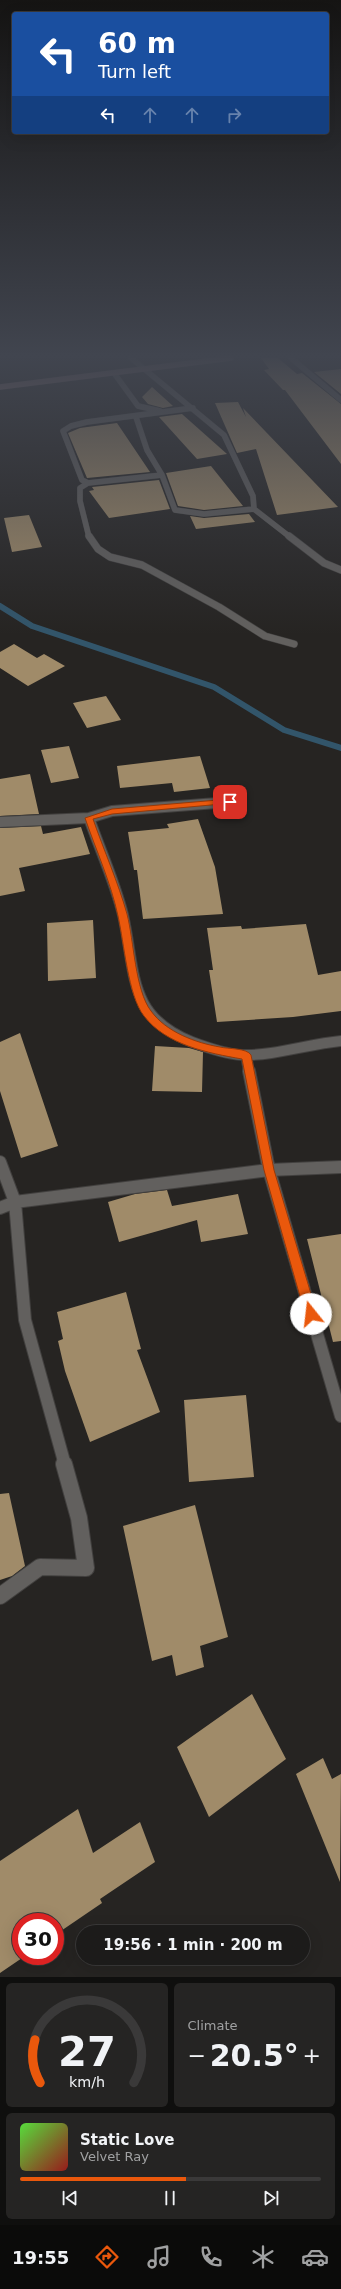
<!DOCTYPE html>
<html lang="en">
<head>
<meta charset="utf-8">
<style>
	:root { --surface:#1c1b1a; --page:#252423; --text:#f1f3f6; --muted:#a0a1a2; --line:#3a3939; --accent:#ea580c }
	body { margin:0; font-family:"DejaVu Sans",sans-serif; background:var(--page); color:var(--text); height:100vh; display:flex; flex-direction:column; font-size:15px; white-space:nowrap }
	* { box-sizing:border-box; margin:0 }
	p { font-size:13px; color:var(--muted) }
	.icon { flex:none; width:22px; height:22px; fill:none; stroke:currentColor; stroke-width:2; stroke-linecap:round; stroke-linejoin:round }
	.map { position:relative; height:1977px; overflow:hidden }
	.side { display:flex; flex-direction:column; gap:6px; padding:6px; background:#0f0f0e; flex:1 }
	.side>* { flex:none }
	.top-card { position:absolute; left:12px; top:12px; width:317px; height:122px; border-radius:4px; box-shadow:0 4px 16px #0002,0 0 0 1px var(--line); background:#1a4fa0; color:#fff; overflow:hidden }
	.speed { position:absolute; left:12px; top:1913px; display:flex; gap:8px; font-size:20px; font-weight:700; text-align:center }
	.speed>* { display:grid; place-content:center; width:52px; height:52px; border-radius:50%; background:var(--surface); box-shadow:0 4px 16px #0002,0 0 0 1px var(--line); line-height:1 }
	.speed .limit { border:6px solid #d22; background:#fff; color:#111 }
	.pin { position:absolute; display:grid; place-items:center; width:34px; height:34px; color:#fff; margin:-17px; border-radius:8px; box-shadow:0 2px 6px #0006 }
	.me { position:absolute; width:44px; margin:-22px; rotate:344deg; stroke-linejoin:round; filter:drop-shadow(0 0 3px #0008) }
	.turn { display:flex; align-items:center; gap:14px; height:84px; padding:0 20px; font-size:18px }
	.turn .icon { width:52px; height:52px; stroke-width:2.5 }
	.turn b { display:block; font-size:28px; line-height:34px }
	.lanes { display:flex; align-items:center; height:38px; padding:0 20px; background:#0003; justify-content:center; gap:20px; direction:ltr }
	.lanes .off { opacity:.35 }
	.big { font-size:30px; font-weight:700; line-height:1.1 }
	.side .widget { flex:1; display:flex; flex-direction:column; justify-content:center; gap:6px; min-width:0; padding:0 14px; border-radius:6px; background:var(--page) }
	.side .dial { align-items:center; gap:0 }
	.dial svg { height:104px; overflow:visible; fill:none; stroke:var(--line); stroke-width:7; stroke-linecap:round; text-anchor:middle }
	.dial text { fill:var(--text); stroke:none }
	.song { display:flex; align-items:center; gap:12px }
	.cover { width:48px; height:48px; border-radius:6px; background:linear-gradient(135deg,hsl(110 70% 55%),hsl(0 70% 35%)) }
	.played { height:4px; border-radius:2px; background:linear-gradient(90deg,var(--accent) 55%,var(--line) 55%) }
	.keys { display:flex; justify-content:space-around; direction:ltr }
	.heat { display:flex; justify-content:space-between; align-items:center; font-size:22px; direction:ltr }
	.side .tiles { flex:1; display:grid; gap:6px; grid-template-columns:1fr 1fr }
	.widget:last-child { grid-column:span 2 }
	.trip { position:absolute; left:76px; top:1925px; width:234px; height:40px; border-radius:20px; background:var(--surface); box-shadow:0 4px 16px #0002,0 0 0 1px var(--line); font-weight:700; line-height:40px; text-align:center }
	.menu { display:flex; height:64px; justify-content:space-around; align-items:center; background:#0b0b0a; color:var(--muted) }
	.menu .icon { width:28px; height:28px }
	.menu .on { color:var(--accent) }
	.menu b { font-size:18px; color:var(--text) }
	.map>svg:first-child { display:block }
</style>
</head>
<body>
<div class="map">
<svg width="341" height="1977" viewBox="0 0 341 1977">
	<rect width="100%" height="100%" fill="#262422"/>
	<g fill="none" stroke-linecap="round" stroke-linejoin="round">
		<path stroke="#32556a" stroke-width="6" d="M0,606L32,626L214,687L284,730L341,748"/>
	</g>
	<path fill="#a08b69" d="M261,358H278L297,374L302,373L341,404V464L285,390H283L264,370L269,369Z
		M341,369V394L314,372Z
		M152,387L173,406L163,408L148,404L142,397Z
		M238,402L246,417L243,408L338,507L277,515L256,449L237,453L215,403Z
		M182,414L227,454L197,459L159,417Z
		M117,423L150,472L87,478L68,433L80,428Z
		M211,466L243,506L204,510L178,506L166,473Z
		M159,480L170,509L109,518L89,491L94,490L92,487Z
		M249,514L255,522L196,529L190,516L204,518Z
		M29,515L42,547L12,552L4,518Z
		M14,644L37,658L44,654L65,666L28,686L0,668V652Z
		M106,696L121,720L87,728L73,703Z
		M69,746L79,778L51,783L41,750Z
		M200,756L210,788L174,792L172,783L120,788L117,766Z
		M30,774L39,814L0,816V779Z
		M198,819L215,867L223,914L143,919L137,870H134L128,832L169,828L167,824Z
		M41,826L43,834L81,827L90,854L19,868L25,891L0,896V828Z
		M93,920L96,978L48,981L47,923Z
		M306,924L318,975L341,971V1011L293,1017L217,1022L209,970H213L207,928L241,926L242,929Z
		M20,1033L58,1146L21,1158L0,1091V1042Z
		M155,1046L189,1048L203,1052L202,1092L152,1091Z
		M167,1190L172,1206L238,1194L248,1234L201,1242L197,1220L119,1242L108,1202L135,1194Z
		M341,1234V1341L333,1342L307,1239Z
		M126,1292L141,1349L137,1350L160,1412L90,1442L65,1371L58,1341L63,1339L57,1312Z
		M246,1395L254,1477L189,1482L184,1400Z
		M9,1493L25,1566L12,1576L0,1580V1494Z
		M195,1505L228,1637L200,1646L204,1667L176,1676L172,1655L152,1661L123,1526Z
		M252,1694L286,1759L209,1817L177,1747Z
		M323,1758L332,1779L341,1774L340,1882L296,1774Z
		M78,1809L93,1853L140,1822L155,1862L100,1899L102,1903L55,1935V1922H21V1956H25L0,1973V1861Z"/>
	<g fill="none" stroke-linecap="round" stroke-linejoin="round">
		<g stroke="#42403f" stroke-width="6">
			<path id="street-far4" d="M131,358L224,435L253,496L254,509L290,537
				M291,358L341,400
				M114,373L138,406L160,411
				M136,417L147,450L162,475L175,510L204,514L254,509
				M162,475L88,483L82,480L63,431L71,426L87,422L193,408
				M88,483L80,488V501L89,537"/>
		</g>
		<g stroke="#42403f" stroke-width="8">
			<path id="street-far3" d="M89,536L98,549L110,557L142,565L219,607L265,636L294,644
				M289,536L324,563L341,570"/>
		</g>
		<g stroke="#42403f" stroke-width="12">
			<path id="street-far2" d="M89,818C100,850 115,882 123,915C136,973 127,1016 192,1042C208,1048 225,1054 242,1055C275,1056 308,1044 341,1041
				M0,822L89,818L112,811L230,802
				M246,1055L249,1072"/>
		</g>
		<g stroke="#42403f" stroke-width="14">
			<path id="street-far1" d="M249,1071L269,1170L341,1416
				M0,1162L15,1202L25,1320L65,1465
				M0,1208L15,1202L269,1170L341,1167"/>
		</g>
		<g stroke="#42403f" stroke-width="18">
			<path id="street" d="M0,1596L40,1567L86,1568L79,1518L64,1464"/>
		</g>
		<g stroke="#42403f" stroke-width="6">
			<path id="secondary" d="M0,387L231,358"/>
		</g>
		<use href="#street-far4" stroke="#62605e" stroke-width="5.5"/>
		<use href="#street-far3" stroke="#62605e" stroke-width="7"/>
		<use href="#street-far2" stroke="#62605e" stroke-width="10"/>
		<use href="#street-far1" stroke="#62605e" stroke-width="12"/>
		<use href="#street" stroke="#62605e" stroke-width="16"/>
		<use href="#secondary" stroke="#8f7275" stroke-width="5.5"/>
	</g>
	<linearGradient id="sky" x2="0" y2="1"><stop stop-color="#151413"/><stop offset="0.56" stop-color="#41454f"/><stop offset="1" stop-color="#41454f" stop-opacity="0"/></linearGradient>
	<rect width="341" height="635" fill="url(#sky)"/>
	<path fill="#ea580c" stroke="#983908" d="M230,799L233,800V803L112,814L93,819C104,851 118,882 127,914C134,941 135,990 151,1011C166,1032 196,1043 220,1047C228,1049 247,1048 251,1055L274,1170L317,1314L315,1318L311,1320L307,1318L305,1314L264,1170L242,1059C208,1053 166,1045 144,1016C128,996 124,942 118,916C111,883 96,850 85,818L112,809Z"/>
</svg>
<div class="speed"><div class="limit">30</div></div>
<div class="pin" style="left:230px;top:802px;background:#d93025"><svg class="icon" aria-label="arrive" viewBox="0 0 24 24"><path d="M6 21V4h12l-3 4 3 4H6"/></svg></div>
<svg class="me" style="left:311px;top:1314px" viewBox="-20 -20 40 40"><circle r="19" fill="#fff"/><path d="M0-13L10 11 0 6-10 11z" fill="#ea580c"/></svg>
<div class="trip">19:56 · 1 min · 200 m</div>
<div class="top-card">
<div class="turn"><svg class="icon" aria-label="left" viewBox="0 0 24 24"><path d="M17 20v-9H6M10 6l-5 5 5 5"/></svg><div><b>60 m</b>Turn left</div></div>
<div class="lanes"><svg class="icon" aria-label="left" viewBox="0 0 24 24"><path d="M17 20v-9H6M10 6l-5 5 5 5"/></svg><svg class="icon off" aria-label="ahead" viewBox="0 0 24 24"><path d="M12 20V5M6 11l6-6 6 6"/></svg><svg class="icon off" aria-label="ahead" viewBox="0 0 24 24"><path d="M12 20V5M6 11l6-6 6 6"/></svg><svg class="icon off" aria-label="right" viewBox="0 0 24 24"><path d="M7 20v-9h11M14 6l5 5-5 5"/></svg></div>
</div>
</div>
<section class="side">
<div class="tiles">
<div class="widget dial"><svg viewBox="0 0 100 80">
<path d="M14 69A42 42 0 1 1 86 69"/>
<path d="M14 69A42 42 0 0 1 10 36" stroke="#ea580c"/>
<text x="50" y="56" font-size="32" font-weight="700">27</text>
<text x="50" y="72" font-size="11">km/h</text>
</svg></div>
<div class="widget"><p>Climate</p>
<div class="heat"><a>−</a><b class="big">20.5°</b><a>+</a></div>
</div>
<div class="widget">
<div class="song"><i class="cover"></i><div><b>Static Love</b><p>Velvet Ray</p></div></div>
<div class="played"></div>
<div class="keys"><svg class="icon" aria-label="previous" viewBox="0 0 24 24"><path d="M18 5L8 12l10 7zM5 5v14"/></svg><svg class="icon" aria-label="pause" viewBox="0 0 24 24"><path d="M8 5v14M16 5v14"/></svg><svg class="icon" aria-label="next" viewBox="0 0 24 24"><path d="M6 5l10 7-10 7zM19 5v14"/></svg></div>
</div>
</div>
</section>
<nav class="menu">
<b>19:55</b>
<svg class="icon on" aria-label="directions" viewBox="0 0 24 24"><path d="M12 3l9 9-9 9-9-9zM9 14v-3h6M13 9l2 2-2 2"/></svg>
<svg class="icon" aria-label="music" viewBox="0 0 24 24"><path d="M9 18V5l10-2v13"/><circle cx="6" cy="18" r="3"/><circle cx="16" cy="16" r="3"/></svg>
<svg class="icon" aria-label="phone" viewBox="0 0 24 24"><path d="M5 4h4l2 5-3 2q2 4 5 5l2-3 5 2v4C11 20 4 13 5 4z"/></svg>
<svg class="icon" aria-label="climate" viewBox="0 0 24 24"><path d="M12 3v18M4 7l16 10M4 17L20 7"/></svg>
<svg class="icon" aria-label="car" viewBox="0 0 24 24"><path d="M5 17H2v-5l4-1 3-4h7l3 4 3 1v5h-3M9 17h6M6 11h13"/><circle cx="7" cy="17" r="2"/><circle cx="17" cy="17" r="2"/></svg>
</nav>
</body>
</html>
